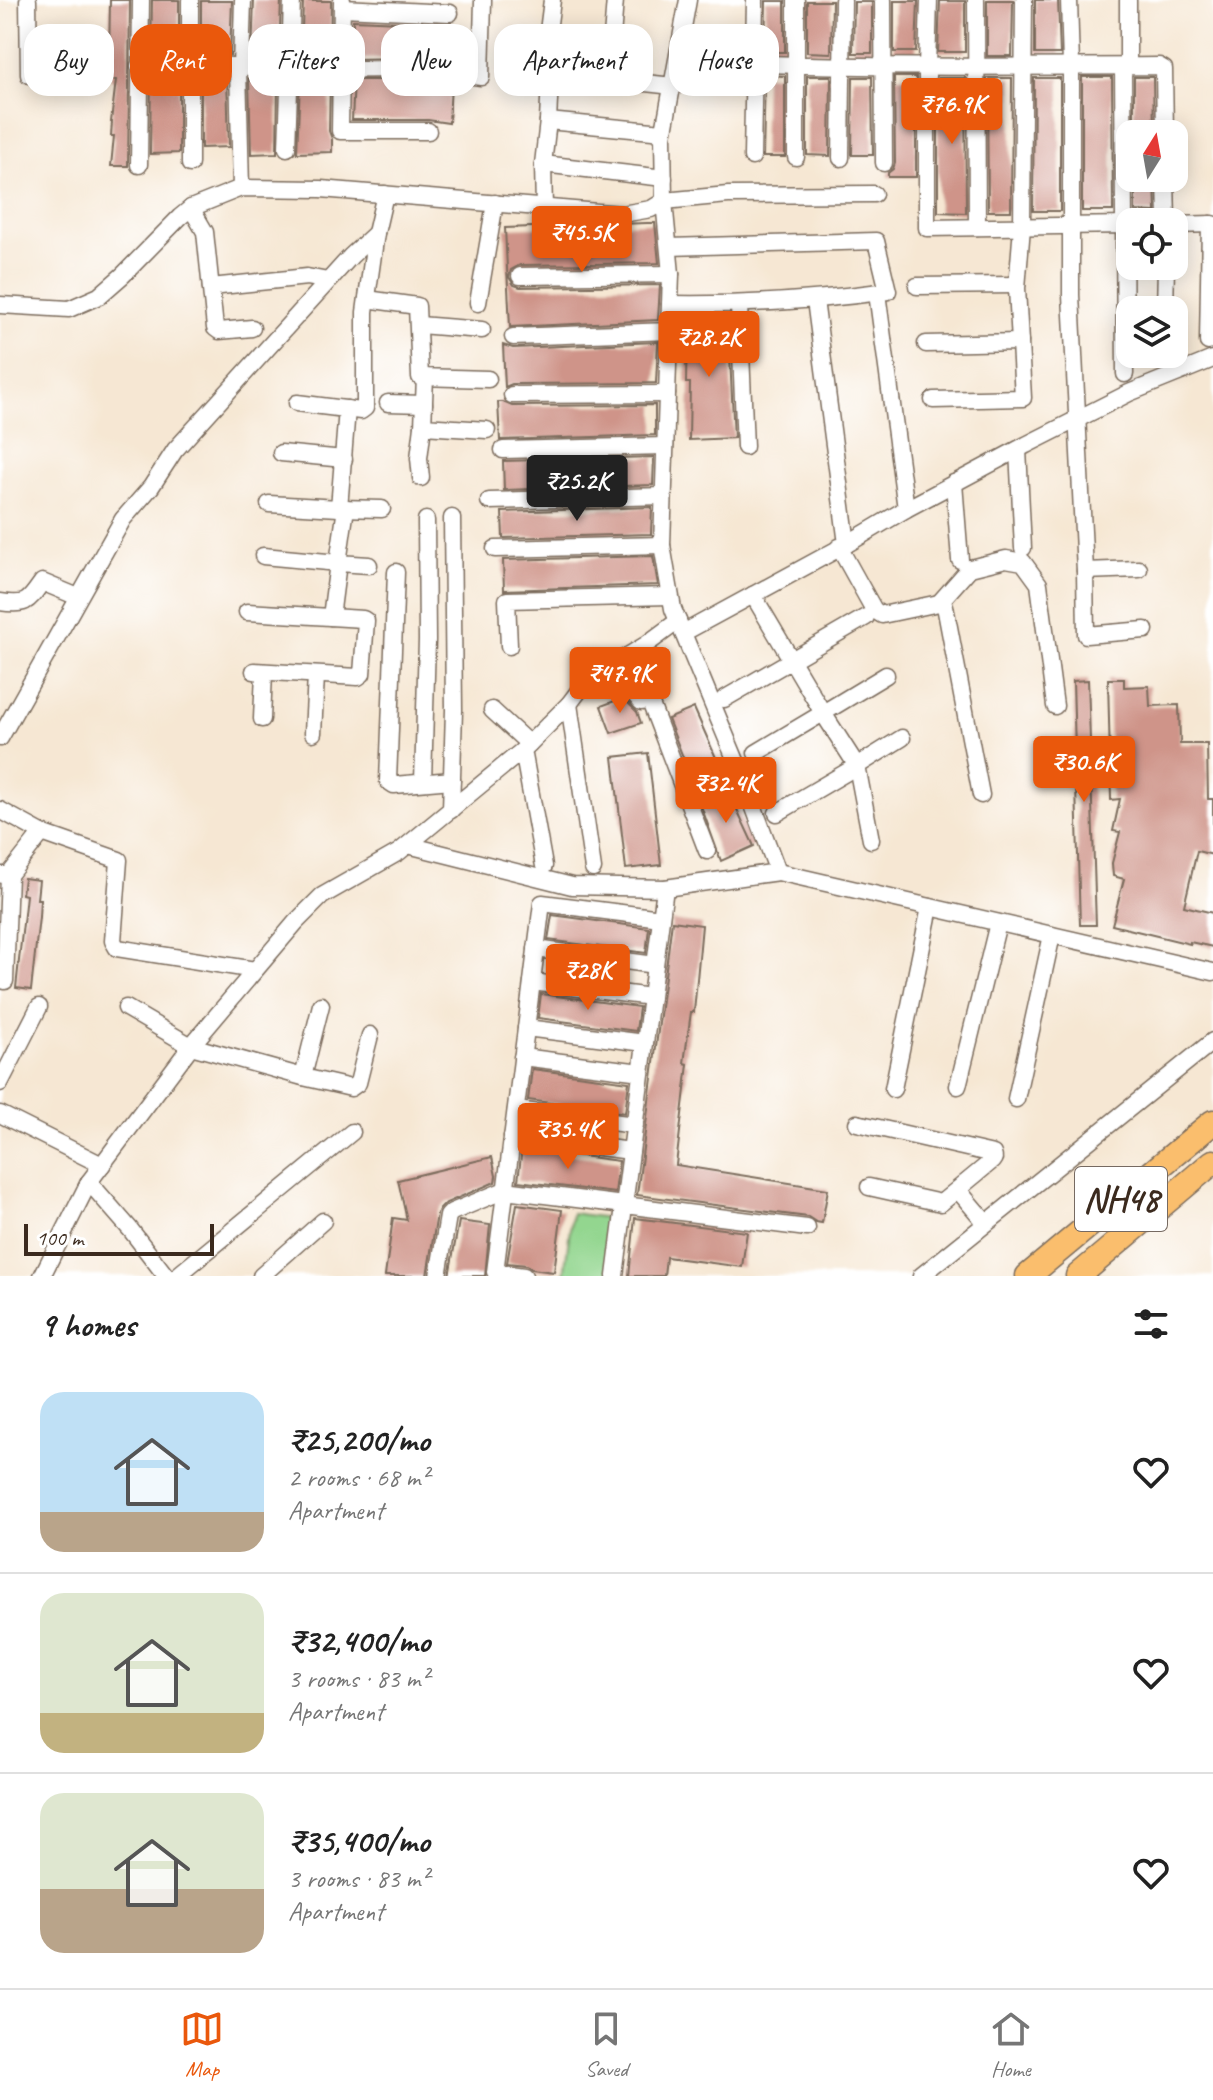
<!DOCTYPE html>
<html lang="en">
<head>
<meta charset="utf-8">
<style>
  body { margin:0; font-family:Caveat,sans-serif; background:#f2f2f2; color:#222; height:100vh; display:flex; flex-direction:column; font-size:30px; white-space:nowrap }
  * { box-sizing:border-box; margin:0 }
  p { font-size:26px; color:#767676 }
  .icon { flex:none; width:44px; height:44px; fill:none; stroke:currentColor; stroke-width:2; stroke-linecap:round; stroke-linejoin:round }
  .map { position:relative; height:1276px; overflow:hidden }
  .drawer { display:flex; flex-direction:column; background:#fff; flex:1 }
  .drawer>* { flex:none }
  .top-card { position:absolute; left:24px; top:24px; width:800px; height:72px; display:flex; gap:16px }
  .needle { width:52px; rotate:11deg }
  .tools { position:absolute; left:1116px; top:120px; display:grid; gap:16px }
  .tools a { display:grid; place-items:center; width:72px; height:72px; border-radius:16px; background:#fff; box-shadow:0 4px 20px #0003; font-size:40px }
  .scale { position:absolute; left:24px; bottom:20px; width:190px; box-sizing:border-box; padding-left:8px; border:4px solid #3b2a1e; border-top:0; font-size:22px; line-height:28px; white-space:nowrap; color:#3b2a1e; -webkit-text-stroke:6px #fff; paint-order:stroke }
  .price { position:absolute; translate:-50% -68px; padding:0 18px; border-radius:8px; background:#ea580c; color:#fff; font-size:26px; line-height:52px; filter:drop-shadow(0 2px 4px #0008) }
  .price::after { content:''; position:absolute; left:50%; top:48px; width:24px; height:18px; margin-left:-12px; background:inherit; clip-path:polygon(0 0,100% 0,50% 100%) }
  .price.current { background:#222; color:#fff }
  ul { padding:0; list-style:none }
  li { display:flex; align-items:center; gap:24px; height:200px; padding:0 40px }
  li+li { border-top:2px solid #e0e0e0 }
  li span { display:grid; place-items:center; flex:none; width:224px; height:160px; border-radius:24px; color:#555 }
  li>.icon { margin-inline-start:auto }
  span .icon { width:96px; height:96px; fill:#fffc; stroke-width:1 }
  li b { font-size:34px }
  h2 { display:flex; justify-content:space-between; align-items:center; height:96px; padding:0 40px; font-size:34px }
  .pill { padding:0 28px; border-radius:24px; background:#fff; box-shadow:0 4px 20px #0003; font-size:28px; line-height:72px }
  .pill.current { background:#ea580c; color:#fff }
  .tabs { display:flex; justify-content:space-around; align-items:center; height:112px; border-top:2px solid #e0e0e0; background:#fff; font-size:22px; color:#767676 }
  .tabs a { display:grid; justify-items:center; gap:4px }
  .tabs .current { color:#ea580c }
  .map>svg:first-child { display:block }
  .green { fill:#93d68f; stroke:#678056; stroke-width:2 }
  .building { fill:#cf9489 }
  .lines { fill:none; stroke-linecap:round; stroke-linejoin:round }
  .minor-casing { stroke:#7c6c5d; stroke-width:19 }
  .highway-casing { stroke:#7c6c5d; stroke-width:27 }
  .minor { stroke:#fff; stroke-width:16 }
  .highway { stroke:#fabe6d; stroke-width:24 }
  .labels { text-anchor:middle; dominant-baseline:central; stroke-width:8; stroke-linejoin:round; paint-order:stroke }
  .shield { fill:#fff; stroke:#766a62; stroke-width:2 }
  .shield-label { font-size:36px; font-weight:bold; fill:#3b2a1e }
</style>
</head>
<body>
<div class="map">
<svg width="1213" height="1276" viewBox="0 0 1213 1276">
  <rect width="100%" height="100%" fill="#fff"/>
  <filter id="ink" filterUnits="userSpaceOnUse"><feTurbulence type="fractalNoise" baseFrequency=".0125" numOctaves="2"/><feDisplacementMap in="SourceGraphic" scale="16" xChannelSelector="R" yChannelSelector="G"/><feConvolveMatrix kernelMatrix="1 2 1 2 8 2 1 2 1" color-interpolation-filters="sRGB"/></filter>
  <filter id="wash" filterUnits="userSpaceOnUse"><feTurbulence type="fractalNoise" baseFrequency=".006" numOctaves="4" result="noise"/><feDisplacementMap in="SourceGraphic" scale="32" xChannelSelector="R" yChannelSelector="G"/><feGaussianBlur stdDeviation="1.8" result="paint"/><feColorMatrix in="noise" values="0 0 0 0 0 0 0 0 0 0 0 0 0 0 0 0 0 1.4 0 .05"/><feComposite in="paint" operator="in"/></filter>
  <g filter="url(#wash)">
    <rect width="100%" height="100%" fill="#f6e7d3"/>
    <path class="green" d="M572,1213L616,1219L609,1276H564Z"/>
    <g id="blocks">
      <g class="building">
        <path d="M110,0H130L128,166H111L114,136H111L112,122H111L116,80H110L112,63H109Z"/>
        <path d="M152,0H179V54L151,55Z"/>
        <path d="M254,0H281L279,56H252Z"/>
        <path d="M987,0H1013L1012,56H987Z"/>
        <path d="M1035,0H1058L1060,54H1035Z"/>
        <path d="M201,1H232L230,55L201,53Z"/>
        <path d="M303,1H331L330,59H301Z"/>
        <path d="M766,1H785V52H765Z"/>
        <path d="M807,1H832L831,53L807,52Z"/>
        <path d="M894,1H918L916,52H894Z"/>
        <path d="M940,1H965V52H938Z"/>
        <path d="M854,2H872V53H853Z"/>
        <path d="M353,20L449,24L448,61L402,58L352,59Z"/>
        <path d="M201,75L227,77L229,147L201,148Z"/>
        <path d="M765,75L785,76V157H763Z"/>
        <path d="M807,76H831L830,156L807,155Z"/>
        <path d="M853,77H872L873,155H852Z"/>
        <path d="M894,77H916V177H888V173L893,169L895,163Z"/>
        <path d="M1082,77H1112L1113,211H1082Z"/>
        <path d="M1134,77H1153L1154,134H1134Z"/>
        <path d="M151,78L179,79V153L150,154Z"/>
        <path d="M249,78L278,80L277,153L251,154Z"/>
        <path d="M938,78H965L966,213L938,212Z"/>
        <path d="M987,78H1012L1011,211H988Z"/>
        <path d="M1034,78H1060V211H1033Z"/>
        <path d="M354,80H402L451,84L449,123L428,120H352Z"/>
        <path d="M300,81H330L329,131L332,139V152L297,153Z"/>
        <path d="M1135,178H1155L1156,212L1135,211Z"/>
        <path d="M647,223H655L659,263L520,265L511,270L509,277L514,285L520,287L660,285L658,320L510,327L505,228Z"/>
        <path d="M728,317L734,438L689,440L690,383H686L687,329H685V318Z"/>
        <path d="M658,342L656,383L512,384L505,387L503,345L513,348Z"/>
        <path d="M498,402H503L512,406L655,405V435L500,440Z"/>
        <path d="M654,457L653,485L504,490L503,461Z"/>
        <path d="M652,507L651,534L503,538L502,512Z"/>
        <path d="M653,556L658,585L504,590L503,560Z"/>
        <path d="M1108,679H1124V687L1149,686L1150,706L1179,705L1180,744H1207L1208,799H1213V855L1197,851L1184,906L1213,913V947L1190,942V944L1112,925L1124,879L1113,876L1112,863L1120,832L1113,831L1120,799L1111,800Z"/>
        <path d="M1088,680L1096,925H1080L1073,681Z"/>
        <path d="M623,698L637,712L641,723L611,733L601,706Z"/>
        <path d="M694,708L721,769L692,780L668,719Z"/>
        <path d="M648,753L661,865L626,869L613,757Z"/>
        <path d="M728,790L754,846L721,861L699,800Z"/>
        <path d="M24,878L39,880L37,899H40L39,917L31,990L16,988L24,914L26,895L22,894Z"/>
        <path d="M552,915L649,928L646,953L548,940Z"/>
        <path d="M672,921L702,925L694,1012H691L684,1063L688,1064L676,1165L828,1189L822,1223L816,1222L808,1217L637,1195Z"/>
        <path d="M541,994L639,1007L636,1031L538,1018Z"/>
        <path d="M532,1069L629,1082L625,1113L528,1100Z"/>
        <path d="M522,1148L619,1161L615,1193L518,1181Z"/>
        <path d="M492,1157L496,1176L495,1182L446,1203L440,1209L437,1214L427,1276H385L393,1218L407,1220L398,1180Z"/>
        <path d="M517,1204L562,1210L554,1272L532,1269L526,1265L507,1263Z"/>
        <path d="M635,1218L747,1232L742,1267L666,1257L664,1276H629Z"/>
        <path d="M459,1221L490,1225L485,1276H449Z"/>
      </g>
    </g>
  </g>
  <g filter="url(#ink)">
    <use href="#blocks" fill-opacity="0" stroke="#7c6c5d" stroke-width="2"/>
    <g class="lines">
      <defs>
        <g id="minor">
          <path d="M28,0L29,75"/>
          <path d="M190,0V164"/>
          <path d="M342,0L340,131H428"/>
          <path d="M688,0L663,136L664,201L671,274L662,545L673,609L741,773L778,872"/>
          <path d="M883,0L884,163"/>
          <path d="M929,0L927,67V228L1130,225"/>
          <path d="M976,0L977,227"/>
          <path d="M1069,0L1071,66V295L1085,571L1086,635L1145,630"/>
          <path d="M1128,0V66"/>
          <path d="M342,8L450,13"/>
          <path d="M547,39L552,0"/>
          <path d="M611,49L615,0"/>
          <path d="M678,61C838,68 999,67 1159,66L1164,69L1165,134"/>
          <path d="M139,66L195,64L305,70L402,69L447,72L481,77L483,0"/>
          <path d="M238,67L241,188"/>
          <path d="M241,67L243,0"/>
          <path d="M1123,67L1125,374"/>
          <path d="M548,121L543,164L664,178"/>
          <path d="M663,132L548,121L550,79L636,82L673,86"/>
          <path d="M287,148L292,0"/>
          <path d="M752,157L755,0"/>
          <path d="M796,157V0"/>
          <path d="M841,158L843,0"/>
          <path d="M543,164L544,209"/>
          <path d="M139,165L141,0"/>
          <path d="M1166,178L1167,222"/>
          <path d="M191,208L205,232L215,328L219,331L252,328"/>
          <path d="M1174,225L1213,224"/>
          <path d="M669,247L876,241L888,291C815,301 744,305 670,304"/>
          <path d="M520,276L671,274"/>
          <path d="M917,286L1017,285"/>
          <path d="M211,287L307,277L328,281"/>
          <path d="M877,293L906,509"/>
          <path d="M367,299L417,306L420,377L488,379"/>
          <path d="M815,300L847,544"/>
          <path d="M478,303L495,203"/>
          <path d="M0,305L69,309L99,296L123,275L180,217L191,208L241,188L321,189L622,214L651,209L664,201L728,195L874,194"/>
          <path d="M739,305L745,447"/>
          <path d="M1165,310L1166,266"/>
          <path d="M419,325L482,330"/>
          <path d="M513,337L669,331"/>
          <path d="M1208,342L1210,224"/>
          <path d="M926,344L1020,342"/>
          <path d="M425,377L423,426L487,430"/>
          <path d="M512,395L667,394"/>
          <path d="M933,400L1023,398L1017,288L1022,227L1024,0"/>
          <path d="M297,403L361,411L365,408V312L376,233L385,194"/>
          <path d="M388,403L424,404"/>
          <path d="M503,450L665,446"/>
          <path d="M1018,450L1023,548"/>
          <path d="M281,453L344,459"/>
          <path d="M421,478L419,458L423,426"/>
          <path d="M954,483L960,560"/>
          <path d="M489,501L663,496"/>
          <path d="M269,504L339,508L347,409"/>
          <path d="M339,508L382,509"/>
          <path d="M346,508L338,563L369,565"/>
          <path d="M839,547L874,610L882,615L939,603L945,606L981,795"/>
          <path d="M495,549L662,545"/>
          <path d="M263,556L338,563L331,617"/>
          <path d="M1085,571L1139,569"/>
          <path d="M396,572L388,781L394,785L452,780"/>
          <path d="M753,595L823,713L756,753"/>
          <path d="M0,602C27,606 28,602 42,582L78,597"/>
          <path d="M939,603L970,568L1006,559L1023,562L1039,584L1055,706"/>
          <path d="M247,612L363,619L366,621L362,674L358,677L254,671"/>
          <path d="M683,633L847,544L906,509L1026,445L1129,393L1213,359"/>
          <path d="M509,646L507,600L670,596"/>
          <path d="M611,666L641,702"/>
          <path d="M649,699L707,851"/>
          <path d="M724,699L866,617"/>
          <path d="M569,704L593,869"/>
          <path d="M492,710L529,744"/>
          <path d="M262,719L264,672"/>
          <path d="M313,733L316,676"/>
          <path d="M0,738L123,519L151,487L175,450L351,256L376,233"/>
          <path d="M523,750L544,866"/>
          <path d="M423,782L427,640L426,520"/>
          <path d="M685,794L741,773"/>
          <path d="M0,810L42,833L119,860L113,941L117,948L255,970"/>
          <path d="M451,810L454,710L452,518"/>
          <path d="M777,813L857,766L823,713L886,675"/>
          <path d="M871,840L857,766L902,738"/>
          <path d="M408,845L572,886L665,888L778,872L1213,972"/>
          <path d="M2,875H9L42,833"/>
          <path d="M536,949L655,965"/>
          <path d="M5,981L9,875"/>
          <path d="M532,982L651,997"/>
          <path d="M526,1028L645,1043"/>
          <path d="M370,1035L358,1083L351,1088L303,1077L191,1046L296,922L322,896L399,852L523,750L569,704L584,684L611,666L647,644L678,621"/>
          <path d="M522,1057L641,1072"/>
          <path d="M303,1077L321,1005"/>
          <path d="M0,1083L39,1007"/>
          <path d="M958,1086L998,923"/>
          <path d="M893,1089L930,907"/>
          <path d="M1016,1099L1052,935"/>
          <path d="M516,1110L635,1125"/>
          <path d="M0,1114L102,1165"/>
          <path d="M857,1123L993,1154L994,1158L992,1161L941,1203L869,1187"/>
          <path d="M512,1136L631,1151"/>
          <path d="M89,1182L130,1229L166,1276"/>
          <path d="M958,1190L986,1223"/>
          <path d="M42,1276L89,1182L191,1046L126,1008"/>
          <path d="M177,1276L352,1132"/>
          <path d="M261,1276L323,1221"/>
          <path d="M438,1276L448,1216L452,1212L505,1190L807,1228"/>
          <path d="M524,1276L495,1272L542,903L661,918"/>
          <path d="M615,1276L665,888"/>
          <path d="M921,1276L1213,1041"/>
        </g>
        <g id="highway">
          <path d="M1028,1276L1213,1122"/>
          <path d="M1078,1276L1213,1162"/>
        </g>
      </defs>
      <use href="#minor" class="minor-casing"/>
      <use href="#highway" class="highway-casing"/>
      <use href="#minor" class="minor"/>
      <use href="#highway" class="highway"/>
    </g>
  </g>
  <g class="labels">
    <rect class="shield" x="1075" y="1167" width="92" height="64" rx="6"/>
    <g class="shield-label">
      <text x="1121" y="1199">NH48</text>
    </g>
  </g>
</svg>
<div class="tools">
<a><svg class="needle" viewBox="-14 -14 28 28"><path d="M0-13l5 13h-10z" fill="#e53935"/><path d="M0 13l5-13h-10z" fill="#767676"/></svg></a>
<a><svg class="icon" aria-label="locate" viewBox="0 0 24 24"><circle cx="12" cy="12" r="6"/><path d="M12 2v4M12 18v4M2 12h4M18 12h4"/></svg></a>
<a><svg class="icon" aria-label="layers" viewBox="0 0 24 24"><path d="M12 4l9 5-9 5-9-5zM3 14l9 5 9-5"/></svg></a>
</div>
<div class="scale">100 m</div>
<b class="price" style="left:952px;top:146px">₹76.9K</b>
<b class="price" style="left:582px;top:274px">₹45.5K</b>
<b class="price" style="left:709px;top:379px">₹28.2K</b>
<b class="price current" style="left:577px;top:523px">₹25.2K</b>
<b class="price" style="left:620px;top:715px">₹47.9K</b>
<b class="price" style="left:1084px;top:804px">₹30.6K</b>
<b class="price" style="left:726px;top:825px">₹32.4K</b>
<b class="price" style="left:588px;top:1012px">₹28K</b>
<b class="price" style="left:568px;top:1171px">₹35.4K</b>
<div class="top-card">
<a class="pill">Buy</a>
<a class="pill current">Rent</a>
<a class="pill">Filters</a>
<a class="pill">New</a>
<a class="pill">Apartment</a>
<a class="pill">House</a>
</div>
</div>
<section class="drawer">
<h2>9 homes<svg class="icon" aria-label="filters" viewBox="0 0 24 24"><path d="M4 7h16M4 17h16"/><circle cx="9" cy="7" r="2"/><circle cx="15" cy="17" r="2"/></svg></h2>
<ul>
<li><span style="background:linear-gradient(#bfe0f5 75%,#b9a48a 0)"><svg class="icon" aria-label="home" viewBox="0 0 24 24"><path d="M3 11l9-7 9 7M6 9v11h12V9"/></svg></span><div><b>₹25,200/mo</b><p>2 rooms · 68 m²</p><p>Apartment</p></div><svg class="icon" aria-label="heart" viewBox="0 0 24 24"><path d="M12 20l-8-8c-3-5 5-10 8-4 3-6 11-1 8 4z"/></svg></li>
<li><span style="background:linear-gradient(#dfe7d0 75%,#c2b280 0)"><svg class="icon" aria-label="home" viewBox="0 0 24 24"><path d="M3 11l9-7 9 7M6 9v11h12V9"/></svg></span><div><b>₹32,400/mo</b><p>3 rooms · 83 m²</p><p>Apartment</p></div><svg class="icon" aria-label="heart" viewBox="0 0 24 24"><path d="M12 20l-8-8c-3-5 5-10 8-4 3-6 11-1 8 4z"/></svg></li>
<li><span style="background:linear-gradient(#dfe7d0 60%,#b9a48a 0)"><svg class="icon" aria-label="home" viewBox="0 0 24 24"><path d="M3 11l9-7 9 7M6 9v11h12V9"/></svg></span><div><b>₹35,400/mo</b><p>3 rooms · 83 m²</p><p>Apartment</p></div><svg class="icon" aria-label="heart" viewBox="0 0 24 24"><path d="M12 20l-8-8c-3-5 5-10 8-4 3-6 11-1 8 4z"/></svg></li>
</ul>
</section>
<nav class="tabs">
<a class="current"><svg class="icon" aria-label="map" viewBox="0 0 24 24"><path d="M3 6l6-2 6 2 6-2v14l-6 2-6-2-6 2zM9 4v14M15 6v14"/></svg>Map</a>
<a><svg class="icon" aria-label="saved" viewBox="0 0 24 24"><path d="M7 4h10v16l-5-4-5 4z"/></svg>Saved</a>
<a><svg class="icon" aria-label="home" viewBox="0 0 24 24"><path d="M3 11l9-7 9 7M6 9v11h12V9"/></svg>Home</a>
</nav>
</body>
</html>
